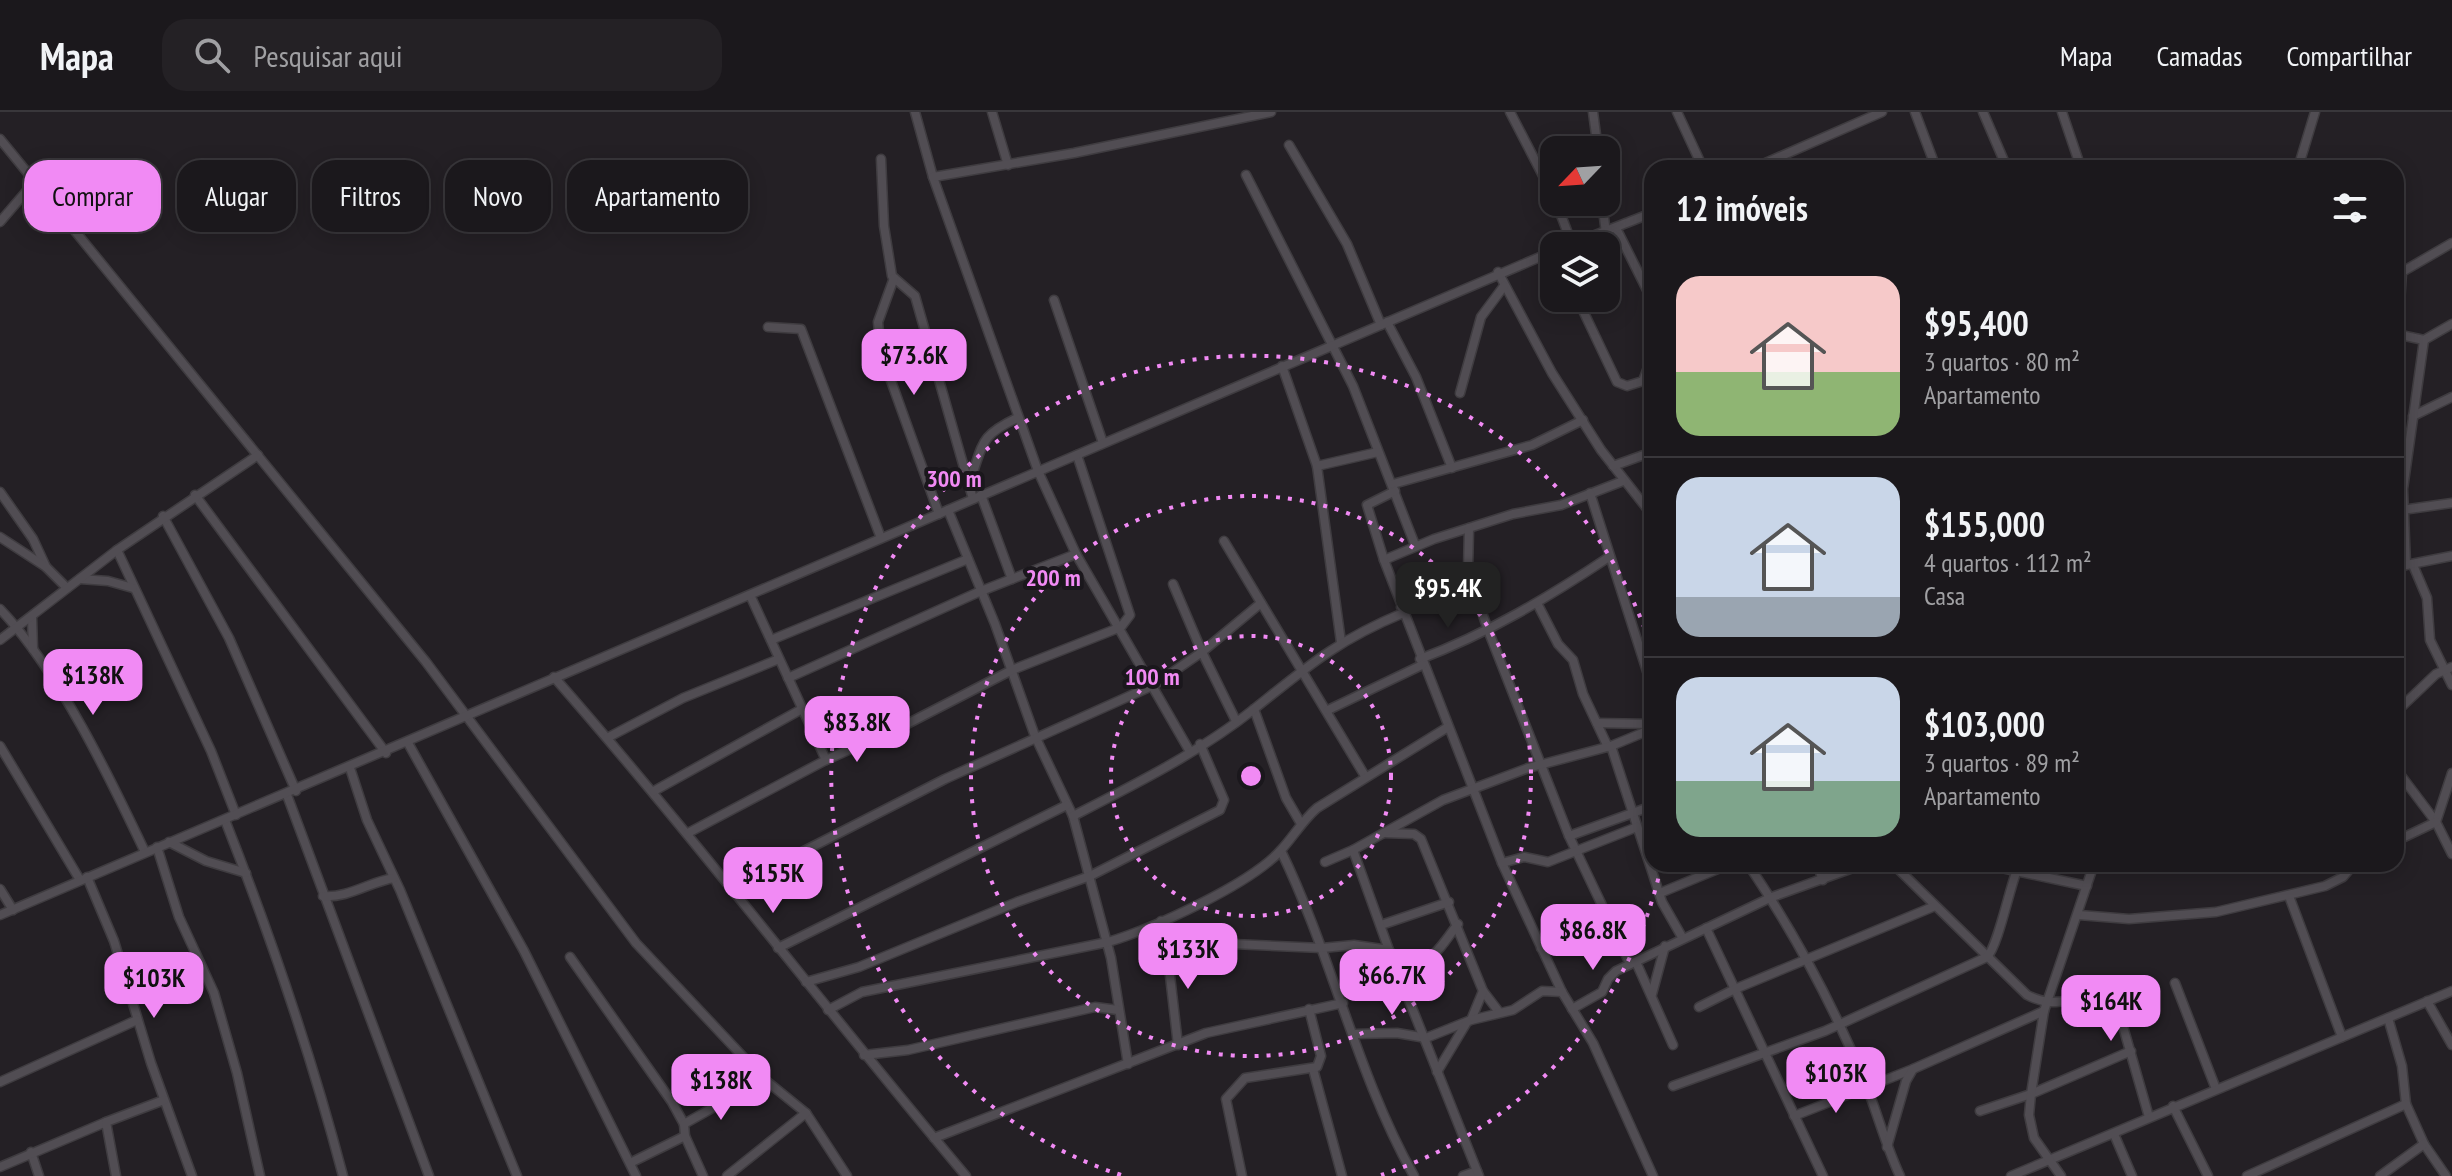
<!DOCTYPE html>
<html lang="pt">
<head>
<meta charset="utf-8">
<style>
  body { margin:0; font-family:"PT Sans Narrow",sans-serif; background:#242125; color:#f1f3f6; height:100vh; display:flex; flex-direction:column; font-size:30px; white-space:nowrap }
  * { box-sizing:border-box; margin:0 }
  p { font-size:26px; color:#a0a0a3 }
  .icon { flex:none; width:44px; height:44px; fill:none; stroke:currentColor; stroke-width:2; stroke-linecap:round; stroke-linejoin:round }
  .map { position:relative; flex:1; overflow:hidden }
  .details { position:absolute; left:1644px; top:48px; width:760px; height:712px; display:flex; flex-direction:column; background:#1b181c; border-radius:24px; box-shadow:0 4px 20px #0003,0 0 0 2px #39373b }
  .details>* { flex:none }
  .top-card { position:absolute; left:24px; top:48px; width:760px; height:72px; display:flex; gap:16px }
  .needle { width:52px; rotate:245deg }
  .tools { position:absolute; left:1540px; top:24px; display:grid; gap:16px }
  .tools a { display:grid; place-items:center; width:80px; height:80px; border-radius:16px; background:#1b181c; box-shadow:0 4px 20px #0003,0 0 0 2px #39373b; font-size:40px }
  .price { position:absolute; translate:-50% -68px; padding:0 18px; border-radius:16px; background:#f18af4; color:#111; font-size:26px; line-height:52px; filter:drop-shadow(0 2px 4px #0008) }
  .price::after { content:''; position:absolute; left:50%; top:48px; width:24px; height:18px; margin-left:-12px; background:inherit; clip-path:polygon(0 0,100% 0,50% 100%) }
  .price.selected { background:#222; color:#fff }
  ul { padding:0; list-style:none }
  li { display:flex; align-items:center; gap:24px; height:200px; padding:0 32px }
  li+li { border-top:2px solid #39373b }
  li span { display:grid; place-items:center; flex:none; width:224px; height:160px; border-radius:24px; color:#555 }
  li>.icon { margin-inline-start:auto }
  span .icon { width:96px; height:96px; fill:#fffc; stroke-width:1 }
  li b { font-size:34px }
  h2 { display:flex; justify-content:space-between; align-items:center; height:96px; padding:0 32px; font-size:34px }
  .chip { padding:0 28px; border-radius:24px; background:#1b181c; box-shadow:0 4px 20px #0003,0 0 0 2px #39373b; font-size:28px; line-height:72px }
  .chip.selected { background:#f18af4; color:#111 }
  header { display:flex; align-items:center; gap:48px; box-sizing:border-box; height:112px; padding:0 40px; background:#1b181c; border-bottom:2px solid #39373b }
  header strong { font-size:38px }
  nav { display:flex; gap:44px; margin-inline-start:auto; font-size:28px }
  .search { width:560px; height:72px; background:#242125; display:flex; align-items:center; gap:20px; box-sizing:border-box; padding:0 28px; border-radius:24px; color:#a0a0a3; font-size:30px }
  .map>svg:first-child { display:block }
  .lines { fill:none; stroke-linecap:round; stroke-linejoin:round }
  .minor-casing { stroke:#3f3c40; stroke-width:11 }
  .minor { stroke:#514d53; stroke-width:8 }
  .ring { fill:none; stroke:#f18af4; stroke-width:4; stroke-dasharray:4 8 }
  .centre { fill:#f18af4; stroke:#1a171c; stroke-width:4 }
  .ring-label { font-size:24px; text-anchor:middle; font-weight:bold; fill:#f18af4; stroke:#1a171c; stroke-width:8; stroke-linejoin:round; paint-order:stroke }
</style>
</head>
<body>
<header>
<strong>Mapa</strong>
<div class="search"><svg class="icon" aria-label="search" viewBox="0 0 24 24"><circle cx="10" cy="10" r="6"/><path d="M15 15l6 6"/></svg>Pesquisar aqui</div>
<nav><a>Mapa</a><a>Camadas</a><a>Compartilhar</a></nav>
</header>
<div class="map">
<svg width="2452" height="1064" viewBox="0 0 2452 1064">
  <rect width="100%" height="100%" fill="#242025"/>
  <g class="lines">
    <defs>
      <g id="minor">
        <path d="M915,0L933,65L1038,359L1076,442L1189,638"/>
        <path d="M992,0L1008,53"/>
        <path d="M1510,0L1554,85"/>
        <path d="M1593,0L1598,38"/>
        <path d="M1677,0L1703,56"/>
        <path d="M1915,0L1936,56"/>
        <path d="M1983,0L2007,56"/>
        <path d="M2062,0L2081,56"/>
        <path d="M0,27L426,550L636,831L764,967L806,1001L847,1064"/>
        <path d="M1289,33L1347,132L1381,213"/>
        <path d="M881,47L884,114L892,164L915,184L973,387"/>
        <path d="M1754,56L1882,0"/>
        <path d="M2298,56L2315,0"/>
        <path d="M1246,63L1353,274L1415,433"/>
        <path d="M933,65L1074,41L1271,0"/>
        <path d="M1556,90L1572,132"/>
        <path d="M1602,90L1606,121"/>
        <path d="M0,110L36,68"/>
        <path d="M1617,118L1652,188"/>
        <path d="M1567,134L1652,101"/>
        <path d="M1498,160L1552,261L1601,338L1652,403"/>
        <path d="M894,166L878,210L881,241L939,402"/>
        <path d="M1577,186L1617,270L1627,274L1643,269L1652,244"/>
        <path d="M1054,188L1103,331"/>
        <path d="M1387,210L1416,265L1452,356"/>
        <path d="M768,215L801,217L881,426"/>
        <path d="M2396,222L2424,228L2452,212"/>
        <path d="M2398,222L2402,160L2452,131"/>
        <path d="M1282,254L1317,354L1341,530"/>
        <path d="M1460,281L1481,205L1504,174"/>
        <path d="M2413,304L2452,285"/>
        <path d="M1317,354L1378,340"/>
        <path d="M1613,354L1652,340"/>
        <path d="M1623,369L1561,393L1513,402L1434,427L1384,448L1502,751L1562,880L1593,931L1653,1064"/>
        <path d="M969,371C984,333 977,325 1017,306"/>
        <path d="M1393,372L1532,333L1583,308"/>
        <path d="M0,380L33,427L46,455"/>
        <path d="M1590,381L1652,575"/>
        <path d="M195,383L386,641"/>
        <path d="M981,383L1012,467"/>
        <path d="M948,398L995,512L1035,624L1073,704L1111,846L1128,952"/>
        <path d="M2402,398L2452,391"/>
        <path d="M163,404L229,526L296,679"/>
        <path d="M1469,416L1468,459L1488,518L1569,724L1630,852"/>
        <path d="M0,425L46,455L67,476"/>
        <path d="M1224,429L1365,664"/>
        <path d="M117,438L211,639L236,703"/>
        <path d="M1384,448L1367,393L1395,379"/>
        <path d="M2406,453L2403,377L2424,228"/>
        <path d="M2413,453L2427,486L2430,528L2452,573"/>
        <path d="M2396,455L2452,444"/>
        <path d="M80,467L108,469L133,476"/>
        <path d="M1173,472L1202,540L1261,491"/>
        <path d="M750,483L826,648"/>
        <path d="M1537,491L1558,532L1573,548L1583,582L1608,635"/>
        <path d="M1401,495L1470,470"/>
        <path d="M0,497C58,558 109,664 145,740"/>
        <path d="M32,506L33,537"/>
        <path d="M0,528L117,438L258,343"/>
        <path d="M771,528L968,447"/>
        <path d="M1420,547C1487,522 1549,485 1609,445"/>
        <path d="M554,565C696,727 827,899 966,1064"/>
        <path d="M788,566L981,479L1076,442"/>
        <path d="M1254,597L1286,686L1300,710"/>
        <path d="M1328,598L1422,553"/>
        <path d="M2396,600L2436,562L2452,555"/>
        <path d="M1597,611L1652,612"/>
        <path d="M607,626L683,586L779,547"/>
        <path d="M408,631L524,839L636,1064"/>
        <path d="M0,634L80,768"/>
        <path d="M1611,634L1662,790L1682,825"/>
        <path d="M350,656L367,708L400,778L517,1064"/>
        <path d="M2396,657L2436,710L2452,742"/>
        <path d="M654,679L802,597"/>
        <path d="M287,683L429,1064"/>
        <path d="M1073,704C1134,673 1200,640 1254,597C1308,554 1336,529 1403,501"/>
        <path d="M225,708C271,825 311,942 343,1064"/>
        <path d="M2436,710L2452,661"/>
        <path d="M688,721L826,648L907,612L1012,558L1121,515L1130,503L1077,343"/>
        <path d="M1384,721L1414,722L1421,727L1483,879L1499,900"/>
        <path d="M1569,724L1652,694"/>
        <path d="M2396,729L2436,710"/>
        <path d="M169,730L206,749L246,761"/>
        <path d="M157,735L179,805L214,881L237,961L260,1064"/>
        <path d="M1281,739C1332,844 1357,963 1414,1064"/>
        <path d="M1325,750L1353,738"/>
        <path d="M1502,751L1524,745L1548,750L1637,715"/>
        <path d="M1748,752C1795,822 1834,894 1866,973C1878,1003 1886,1034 1900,1064"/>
        <path d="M1817,752L1823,768"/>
        <path d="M1893,752L2027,883C2061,901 2077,877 2112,890L2120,904L2149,1005"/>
        <path d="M1983,752L2087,774"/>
        <path d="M87,765L114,829L151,951L192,1064"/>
        <path d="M0,777L13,798"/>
        <path d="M1660,781L1730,752"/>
        <path d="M735,782L800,741L945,667L1154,573L1202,540L1236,609"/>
        <path d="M323,784C349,786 369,770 394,766"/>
        <path d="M2289,784L2342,925"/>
        <path d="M0,803L1554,139"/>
        <path d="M2079,803L2129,807L2216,800L2325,774L2343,765L2354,752"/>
        <path d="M1161,809L1166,829L1322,836L1354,833L1389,838"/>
        <path d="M1381,813L1449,790"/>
        <path d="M1706,816L1823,1064"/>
        <path d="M1166,829L1178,933"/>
        <path d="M778,836L1067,693"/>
        <path d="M1541,836L1612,815"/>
        <path d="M570,845L672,990L684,1012"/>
        <path d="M1636,850L1673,933"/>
        <path d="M1396,851C1432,857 1438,837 1458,812"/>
        <path d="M806,870L859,855L1017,790L1090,764L1220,698L1224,688L1200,632"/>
        <path d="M2175,871L2216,977"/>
        <path d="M1652,882L1665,834"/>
        <path d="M2427,889L2452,933"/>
        <path d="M1699,895L1735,877L1935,794"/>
        <path d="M1572,897L1602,880L1608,867L1616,859L1772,785L1864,752"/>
        <path d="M828,898L862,880L1108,830C1152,817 1251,772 1281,738C1294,724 1302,709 1317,696L1448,615"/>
        <path d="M2388,906L2402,954L2406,992"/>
        <path d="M1471,908L1483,879"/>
        <path d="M1355,922L1397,921L1426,926L1471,908L1513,898L1542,879L1562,880"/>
        <path d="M864,943L908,938L1095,895L1118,898"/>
        <path d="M1313,957L1342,1064"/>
        <path d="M1437,960L1467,910"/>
        <path d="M0,970L137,908"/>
        <path d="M1673,974L1825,919L1987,845C1998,834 2009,778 2017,758"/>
        <path d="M2173,994L2208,1064"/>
        <path d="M1980,999L2031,982L2131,939"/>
        <path d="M1794,1004L1913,957"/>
        <path d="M2114,1022L2132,1064"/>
        <path d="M934,1026L1206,921L1343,891"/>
        <path d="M1887,1035L1906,969L1913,957L2044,899"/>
        <path d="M31,1040L39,1064"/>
        <path d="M630,1051L685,1024"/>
        <path d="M0,1055L106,1010"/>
        <path d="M116,1064L106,1010L164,988"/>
        <path d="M703,1064L685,1024L684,1012L764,967"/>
        <path d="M727,1064L806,1001"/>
        <path d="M1242,1064L1226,987L1245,966L1317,955L1321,944L1309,897"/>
        <path d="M1463,1064L1477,1059"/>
        <path d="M1479,1064L1389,838L1353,738L1443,688L1528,656L1611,634L1652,617"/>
        <path d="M2011,1064L2452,879"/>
        <path d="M2061,1064L2034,1026L2029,1003L2031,982L2044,899L2094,752"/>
        <path d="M2247,1064L2406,992L2424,1032L2446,1064"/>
        <path d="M2380,1064L2424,1032"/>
      </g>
    </defs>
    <use href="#minor" class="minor-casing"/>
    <use href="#minor" class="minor"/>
  </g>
  <g class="ring">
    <circle cx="1251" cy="664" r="140"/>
    <circle cx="1251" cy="664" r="280"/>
    <path d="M1661 755A420 420 0 0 1 1381 1063M1121 1063A420 420 0 1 1 1652 538"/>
  </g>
  <circle cx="1251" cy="664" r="12" class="centre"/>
  <g class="ring-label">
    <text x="954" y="375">300 m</text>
    <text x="1053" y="474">200 m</text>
    <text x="1152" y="573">100 m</text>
  </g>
</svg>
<div class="tools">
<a><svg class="needle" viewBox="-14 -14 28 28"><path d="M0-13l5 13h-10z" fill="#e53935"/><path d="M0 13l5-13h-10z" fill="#a0a0a3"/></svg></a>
<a><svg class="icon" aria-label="layers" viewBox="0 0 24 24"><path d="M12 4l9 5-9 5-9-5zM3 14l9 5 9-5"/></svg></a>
</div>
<b class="price" style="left:914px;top:285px">$73.6K</b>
<b class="price selected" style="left:1448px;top:518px">$95.4K</b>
<b class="price" style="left:93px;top:605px">$138K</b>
<b class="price" style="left:857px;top:652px">$83.8K</b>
<b class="price" style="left:773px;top:803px">$155K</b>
<b class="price" style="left:1593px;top:860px">$86.8K</b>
<b class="price" style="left:1188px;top:879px">$133K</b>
<b class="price" style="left:1392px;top:905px">$66.7K</b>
<b class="price" style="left:154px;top:908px">$103K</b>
<b class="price" style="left:2111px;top:931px">$164K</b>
<b class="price" style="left:1836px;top:1003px">$103K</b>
<b class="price" style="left:721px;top:1010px">$138K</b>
<div class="top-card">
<a class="chip selected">Comprar</a>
<a class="chip">Alugar</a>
<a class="chip">Filtros</a>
<a class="chip">Novo</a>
<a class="chip">Apartamento</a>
</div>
<section class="details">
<h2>12 imóveis<svg class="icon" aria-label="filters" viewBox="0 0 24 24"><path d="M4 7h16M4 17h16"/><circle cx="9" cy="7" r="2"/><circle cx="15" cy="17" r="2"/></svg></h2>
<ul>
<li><span style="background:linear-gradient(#f6c9c9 60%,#8fb573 0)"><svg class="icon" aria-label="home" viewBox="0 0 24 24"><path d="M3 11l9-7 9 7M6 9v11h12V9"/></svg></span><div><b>$95,400</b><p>3 quartos · 80 m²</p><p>Apartamento</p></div></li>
<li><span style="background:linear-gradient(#c9d6e8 75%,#9aa5b1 0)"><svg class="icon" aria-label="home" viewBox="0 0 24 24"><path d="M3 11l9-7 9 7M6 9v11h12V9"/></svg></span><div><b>$155,000</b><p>4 quartos · 112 m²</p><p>Casa</p></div></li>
<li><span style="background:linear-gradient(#c9d6e8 65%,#7fa58c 0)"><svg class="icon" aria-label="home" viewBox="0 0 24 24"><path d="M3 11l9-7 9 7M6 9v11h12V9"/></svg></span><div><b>$103,000</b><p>3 quartos · 89 m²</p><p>Apartamento</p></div></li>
</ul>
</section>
</div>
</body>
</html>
